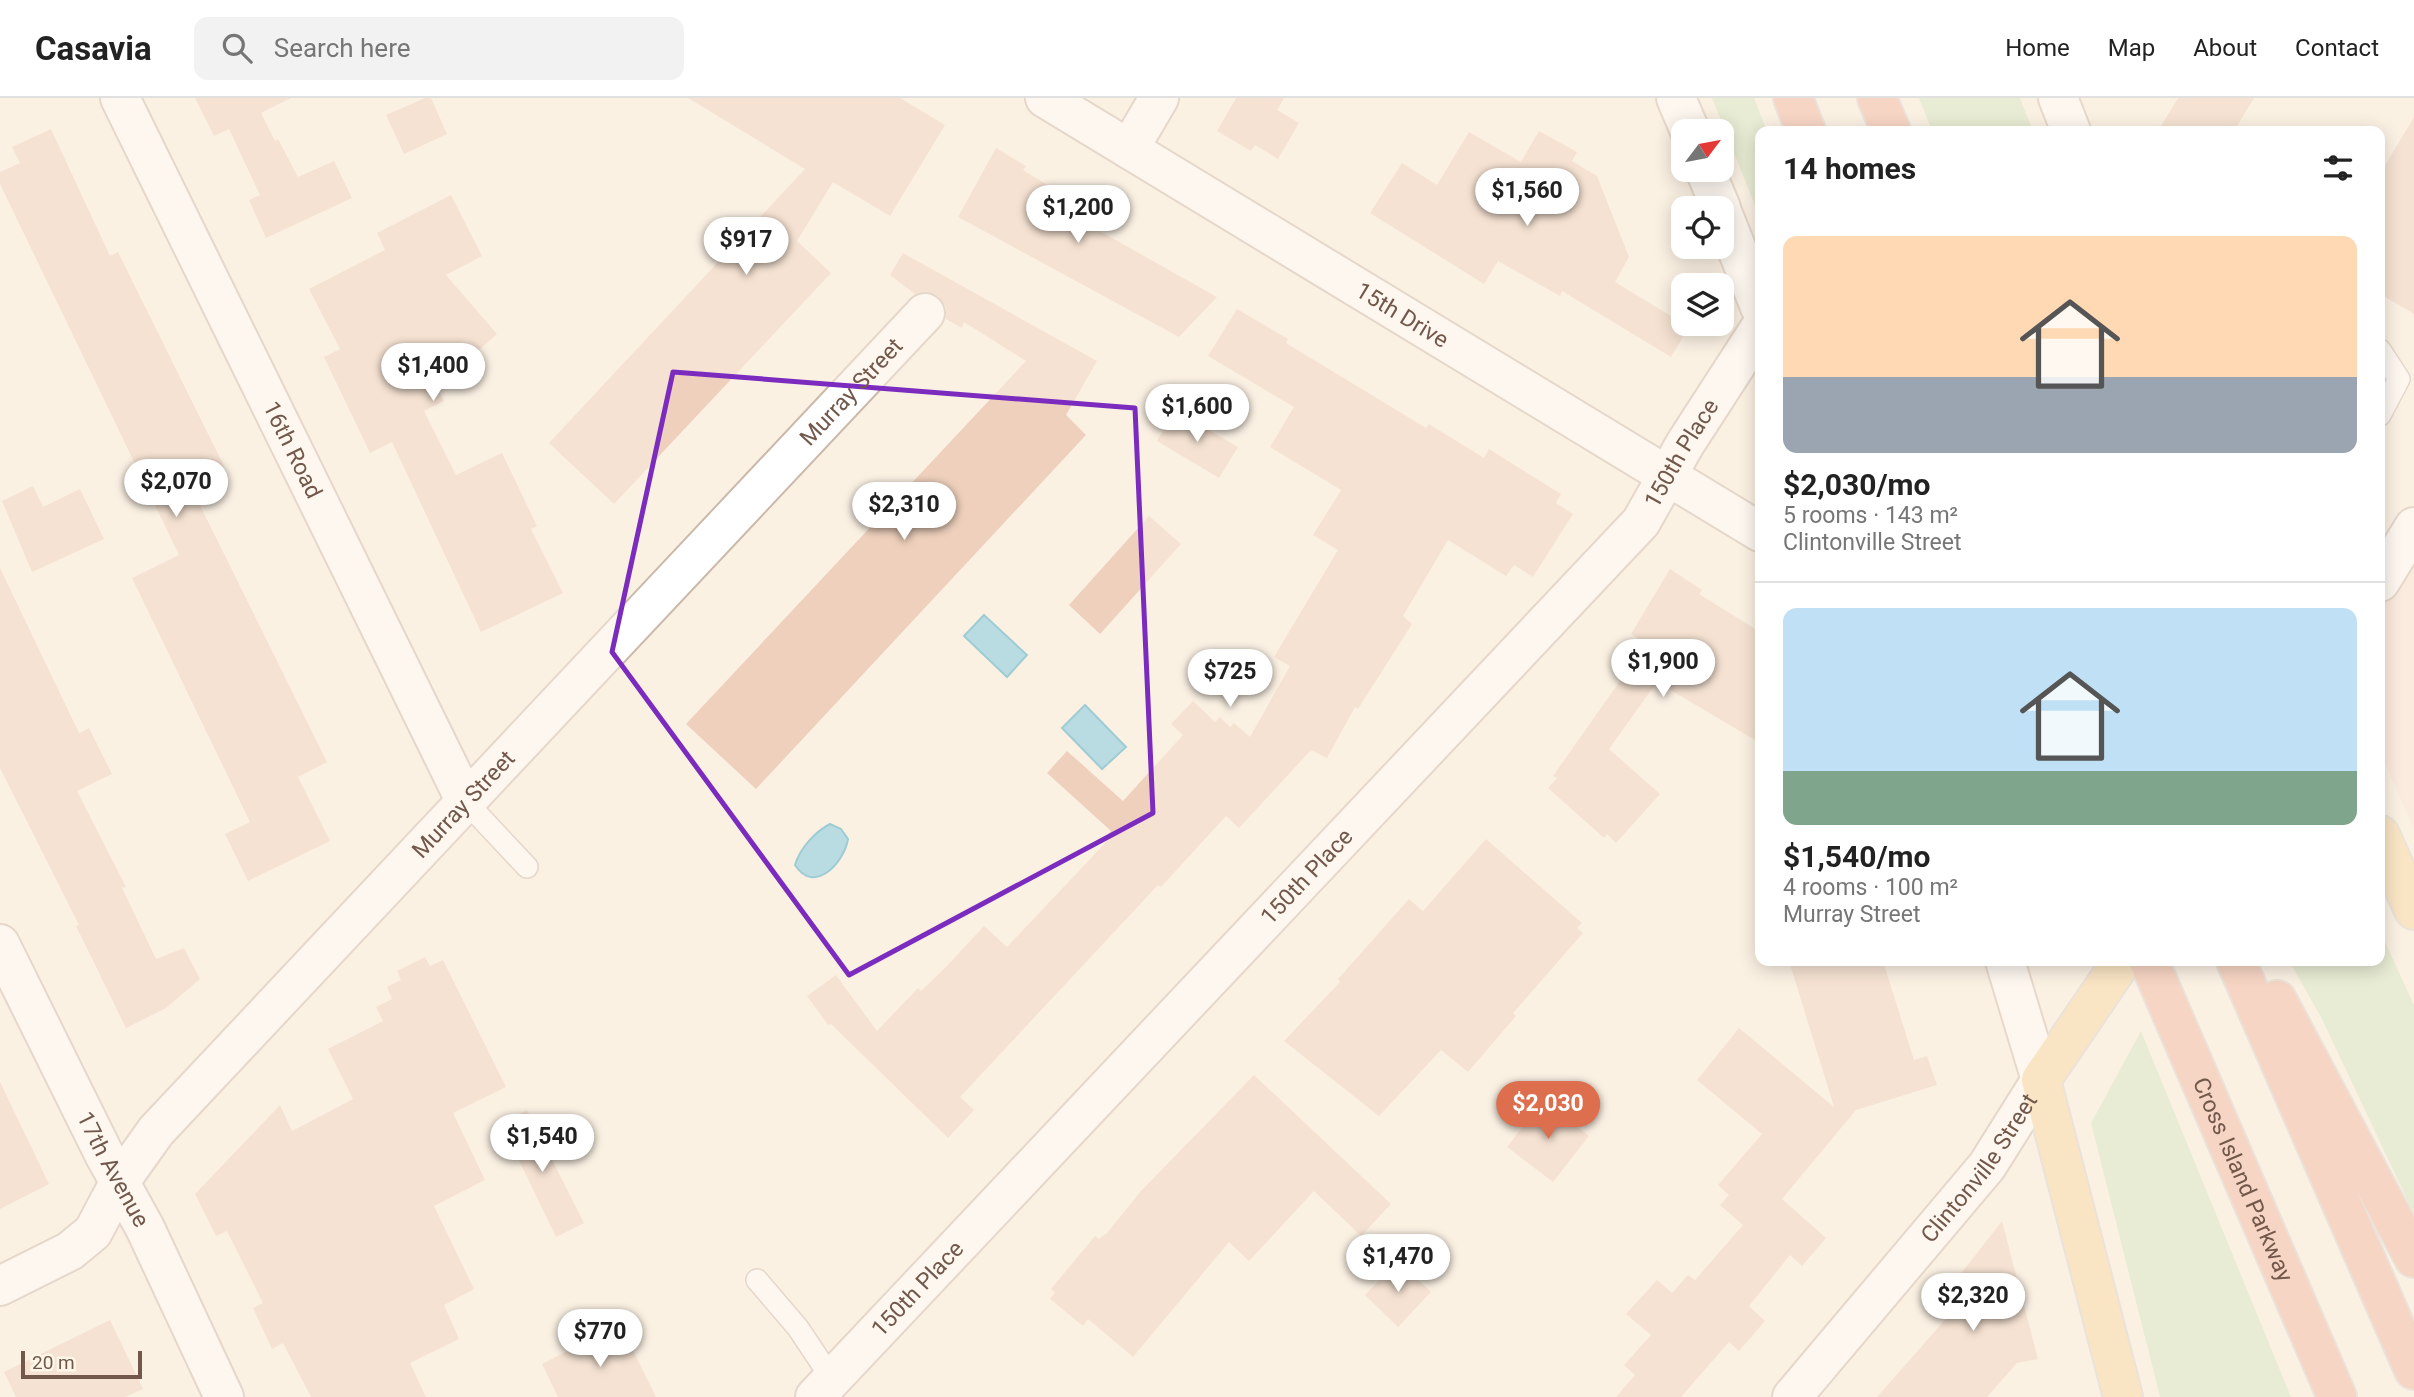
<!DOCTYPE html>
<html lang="en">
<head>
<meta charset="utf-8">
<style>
  body { margin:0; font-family:Roboto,sans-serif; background:#f2f2f2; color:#222; height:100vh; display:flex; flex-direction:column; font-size:26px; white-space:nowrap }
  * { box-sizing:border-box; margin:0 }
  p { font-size:23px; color:#767676 }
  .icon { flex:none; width:38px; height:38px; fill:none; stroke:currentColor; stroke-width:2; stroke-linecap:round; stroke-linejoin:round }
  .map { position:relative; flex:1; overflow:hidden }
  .sheet { position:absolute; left:1755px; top:28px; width:630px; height:840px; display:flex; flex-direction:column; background:#fff; border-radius:14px; box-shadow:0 4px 18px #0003 }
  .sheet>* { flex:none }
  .needle { width:46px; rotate:58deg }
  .fabs { position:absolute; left:1671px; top:21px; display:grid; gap:14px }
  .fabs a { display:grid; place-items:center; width:63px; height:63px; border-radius:14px; background:#fff; box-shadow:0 4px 18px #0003; font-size:35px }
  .scale { position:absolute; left:21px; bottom:18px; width:121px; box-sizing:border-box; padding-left:7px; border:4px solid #71584a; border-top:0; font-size:19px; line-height:24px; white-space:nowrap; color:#71584a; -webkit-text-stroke:5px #fef6e8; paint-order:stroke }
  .price { position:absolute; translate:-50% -60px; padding:0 16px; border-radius:24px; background:#fff; color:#222; font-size:23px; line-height:46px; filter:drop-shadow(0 2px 4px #0008) }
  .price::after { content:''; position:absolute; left:50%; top:42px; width:21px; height:16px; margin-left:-10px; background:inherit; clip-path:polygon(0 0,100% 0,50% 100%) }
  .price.current { background:#de6f4e; color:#fff }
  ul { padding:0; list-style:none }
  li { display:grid; align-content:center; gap:14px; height:371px; padding:0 28px }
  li+li { border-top:2px solid #e0e0e0 }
  li span { display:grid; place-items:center; height:217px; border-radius:14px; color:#555 }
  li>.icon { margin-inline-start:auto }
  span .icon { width:126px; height:126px; fill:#fffc; stroke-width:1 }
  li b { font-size:30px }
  h2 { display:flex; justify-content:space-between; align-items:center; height:84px; padding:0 28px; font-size:30px }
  header { display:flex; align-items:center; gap:42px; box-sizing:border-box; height:98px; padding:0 35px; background:#fff; border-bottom:2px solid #e0e0e0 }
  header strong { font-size:33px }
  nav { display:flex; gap:38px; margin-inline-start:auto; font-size:24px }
  .search { width:490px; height:63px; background:#f2f2f2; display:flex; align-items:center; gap:18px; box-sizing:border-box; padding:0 24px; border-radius:14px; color:#767676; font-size:26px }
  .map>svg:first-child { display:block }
  .commercial { fill:#fae2d7 }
  .green { fill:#d1e7c2 }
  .water { fill:#b9dce3; stroke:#9fccd4; stroke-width:2 }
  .building { fill:#eed0bc }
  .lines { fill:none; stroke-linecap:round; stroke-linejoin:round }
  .service-casing { stroke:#cbb9aa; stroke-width:24 }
  .minor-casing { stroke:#cbb9aa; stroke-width:42 }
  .tertiary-casing { stroke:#cbb9aa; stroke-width:42 }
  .secondary-casing { stroke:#d0bbaa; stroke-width:42 }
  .primary-casing { stroke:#d7d0cc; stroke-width:42 }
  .motorway-casing { stroke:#d7d0cc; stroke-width:42 }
  .service { stroke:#fff; stroke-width:21 }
  .minor { stroke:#fff; stroke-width:38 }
  .tertiary { stroke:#fff; stroke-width:38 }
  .secondary { stroke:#fff; stroke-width:38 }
  .primary { stroke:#f6d69e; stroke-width:38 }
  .motorway { stroke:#f2b39d; stroke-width:38 }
  .marked { fill:none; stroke:#7b2cbf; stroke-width:5; stroke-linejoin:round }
  .labels { text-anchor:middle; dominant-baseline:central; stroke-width:5; stroke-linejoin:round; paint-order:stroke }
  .street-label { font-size:23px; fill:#71584a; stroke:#fef6e8 }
</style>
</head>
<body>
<header>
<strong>Casavia</strong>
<div class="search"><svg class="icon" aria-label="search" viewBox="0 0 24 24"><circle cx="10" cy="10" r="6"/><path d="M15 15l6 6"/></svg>Search here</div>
<nav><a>Home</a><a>Map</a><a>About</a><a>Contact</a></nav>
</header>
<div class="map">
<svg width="2414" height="1299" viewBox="0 0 2414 1299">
  <rect width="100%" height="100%" fill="#fbf1e3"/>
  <path class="commercial" d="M2414,457V731L2380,654V509Z"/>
  <g class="green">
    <path d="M1712,0H1754L1767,33H1760V120Z"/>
    <path d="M1919,0H2020L2033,33H1932Z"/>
    <path d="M2380,833L2414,907V1116L2321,919L2289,863H2380Z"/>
    <path d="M2141,933L2291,1299H2160L2091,1025Z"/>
  </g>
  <g class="water">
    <path d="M984,517L1027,557L1007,579L964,538Z"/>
    <path d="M1085,607L1126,649L1102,671L1062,630Z"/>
    <path d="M830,726L841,731L848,741C844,765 814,797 795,767C800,750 815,734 830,726Z"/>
  </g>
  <g class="building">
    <path d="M195,0H291L261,15L275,43L278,41L298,79L334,63L352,100L266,140L249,102L260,97L229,31L214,38Z"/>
    <path d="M425,0H431L447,36L404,56L386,17Z"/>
    <path d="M688,0H900L945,27L890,118L833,84L797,143L831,175L614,406L549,345L805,71Z"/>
    <path d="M1236,0H1284L1277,12L1299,25L1278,61L1255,47L1251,53L1217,33Z"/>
    <path d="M2178,0H2254L2234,33H2158Z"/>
    <path d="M2414,19V216L2380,196V76Z"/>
    <path d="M51,31L110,158L118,154L224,368L189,385L327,664L298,679L330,743L248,783L225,736L250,724L132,480L179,457L0,86V74L20,65L12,49Z"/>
    <path d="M1539,33L1577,54L1572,63L1597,78L1629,159L1615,184L1689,229L1671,259L1562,193L1560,198L1498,163L1484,186L1370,115L1402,65L1437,87L1469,34L1521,64Z"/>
    <path d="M996,50L1026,68L1023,72L1102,121L1096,131L1217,199L1179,239L958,119Z"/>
    <path d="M451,97L482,158L446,177L497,236L463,266L453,257L459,269L437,289L444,303L424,313L456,377L502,355L537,428L531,431L563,495L481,534L392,344L370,355L324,259L340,251L309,191L385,152L377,135Z"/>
    <path d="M903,155L1097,263L1066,317L1086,337L756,691L686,626L1026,263L964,224L962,230L946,221V209L939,199L929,194L915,196L890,177Z"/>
    <path d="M1237,211L1288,241L1286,245L1426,330L1429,326L1484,360L1489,351L1561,396L1556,405L1573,416L1533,479L1514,467L1506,478L1448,442L1403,518L1412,526L1358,611L1355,609L1327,660L1311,652L1239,730L1226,718L1161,789L1158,787L960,999L974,1012L948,1040L831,926L828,927L807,898L836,877L877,933L918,890L921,893L945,870L984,828L1007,849L1109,741L1106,739L1111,733L1047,675L1067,653L1123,703L1183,637L1171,626L1193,603L1215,624L1220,619L1230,629L1234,625L1250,639L1290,568L1274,559L1338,452L1313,437L1341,392L1270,349L1294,309L1208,258Z"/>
    <path d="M1175,312L1238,349L1219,380L1157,343Z"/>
    <path d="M33,388L43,409L80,391L104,441L32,474L2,403Z"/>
    <path d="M1149,418L1181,446L1100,536L1069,507Z"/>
    <path d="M0,470L79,635L89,630L112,676L77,693L126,789L122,790L156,861L184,850L200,881L166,910L126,930L76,828L79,827L0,670Z"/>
    <path d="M1670,471L1702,492L1699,496L1760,534V645L1657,584L1609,651L1660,696L1616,745L1607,736L1604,740L1548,690L1557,680L1553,678L1646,546L1631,536Z"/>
    <path d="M1486,741L1582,825L1577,830L1583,835L1513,915L1516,918L1468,974L1441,952L1379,1018L1284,943L1340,884L1338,881L1409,801L1423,813Z"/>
    <path d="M425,859L430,868L443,862L506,989L453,1015L485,1082L434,1108L474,1191L444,1207L459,1241L410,1265L426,1299H311L283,1245L272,1251L253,1210L263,1205L227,1133L216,1138L195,1096L280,1007L292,1033L353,1001L328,951L383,923L376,909L392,901L387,889L401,882L397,873Z"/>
    <path d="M1789,863H1883L1914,962L1927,958L1937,987L1856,1012L1782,1101L1826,1140L1802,1168L1790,1157L1749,1208L1765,1223L1739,1253L1729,1244L1681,1299H1616L1635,1277L1624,1267L1651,1237L1626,1216L1657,1182L1672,1195L1688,1177L1695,1182L1743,1127L1720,1107L1729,1097L1718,1087L1762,1036L1697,982L1739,930L1834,1009Z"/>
    <path d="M1254,977L1391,1106L1361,1138L1314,1093L1249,1163L1229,1144L1133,1259L1088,1221L1083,1228L1050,1201L1055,1194L1051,1191L1095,1138L1099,1141L1107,1135L1141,1093Z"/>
    <path d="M0,984L49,1086L0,1111Z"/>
    <path d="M1543,1002L1589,1038L1553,1084L1507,1049Z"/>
    <path d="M527,1012L584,1125L556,1139L501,1025Z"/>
    <path d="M2002,1123L2038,1261L2017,1265L1987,1299H1877L1965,1199L1952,1187Z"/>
    <path d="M1398,1163L1431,1194L1398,1229L1365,1197Z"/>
    <path d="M110,1222L143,1291L125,1299H16L4,1274Z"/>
    <path d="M620,1226L656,1299H558L542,1266Z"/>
  </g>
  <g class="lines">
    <defs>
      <g id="service">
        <path d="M2380,252L2399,281L2380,317"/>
        <path d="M466,704L527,769"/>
        <path d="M757,1182L798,1230L832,1281"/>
      </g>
      <g id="minor">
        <path id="s1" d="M120,0L466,704"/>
        <path id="s2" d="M1045,0L1760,434"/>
        <path d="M1129,51L1159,0"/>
        <path id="s3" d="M0,1188L70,1153L93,1134L119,1085L156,1033L925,215"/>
        <path id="s4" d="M815,1299L1641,424L1685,346L1760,230"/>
      </g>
      <g id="tertiary">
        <path d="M2380,484L2414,429"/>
        <path id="s5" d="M0,846L104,1056L145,1130L224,1299"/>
        <path id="s6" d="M1792,1299L1987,1068L2041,982"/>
      </g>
      <g id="secondary">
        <path d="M1676,0L1690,33"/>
        <path d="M2058,0L2071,33"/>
        <path d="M1705,72L1721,110"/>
        <path d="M1722,114L1760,209"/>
        <path d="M2005,863L2041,982"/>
      </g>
      <g id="primary">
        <path d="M2380,737L2414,812"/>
        <path d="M2122,863L2041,982L2123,1299"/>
      </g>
      <g id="motorway">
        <path d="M1793,0L1806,33"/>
        <path d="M1877,0L1891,33"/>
        <path id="s7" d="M2149,863L2337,1299"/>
        <path d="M2236,863L2414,1272"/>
        <path d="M2277,902L2414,1160"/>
      </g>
    </defs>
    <use href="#service" class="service-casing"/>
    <use href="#minor" class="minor-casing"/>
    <use href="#tertiary" class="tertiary-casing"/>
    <use href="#secondary" class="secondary-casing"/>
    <use href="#primary" class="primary-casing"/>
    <use href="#motorway" class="motorway-casing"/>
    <use href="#service" class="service"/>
    <use href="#minor" class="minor"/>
    <use href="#tertiary" class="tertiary"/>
    <use href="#secondary" class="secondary"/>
    <use href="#primary" class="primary"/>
    <use href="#motorway" class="motorway"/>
  </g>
  <path d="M0 0H2414V1299H0ZM673,274L1135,310L1153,715L849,877L612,554Z" fill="#fbf1e3" fill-opacity=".55" fill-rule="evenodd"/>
  <path class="marked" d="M673,274L1135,310L1153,715L849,877L612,554Z"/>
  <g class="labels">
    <g class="street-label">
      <text stroke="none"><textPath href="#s2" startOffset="418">15th Drive</textPath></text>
      <text stroke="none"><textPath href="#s3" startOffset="1242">Murray Street</textPath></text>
      <text stroke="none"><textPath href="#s1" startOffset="392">16th Road</textPath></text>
      <text stroke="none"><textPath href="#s4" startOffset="1283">150th Place</textPath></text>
      <text stroke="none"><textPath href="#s3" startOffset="676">Murray Street</textPath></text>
      <text stroke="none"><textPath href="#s4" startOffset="716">150th Place</textPath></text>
      <text stroke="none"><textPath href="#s6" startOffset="296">Clintonville Street</textPath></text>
      <text stroke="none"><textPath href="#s5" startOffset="252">17th Avenue</textPath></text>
      <text stroke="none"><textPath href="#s7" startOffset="238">Cross Island Parkway</textPath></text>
      <text stroke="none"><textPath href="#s4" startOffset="149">150th Place</textPath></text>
    </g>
  </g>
</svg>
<div class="fabs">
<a><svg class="needle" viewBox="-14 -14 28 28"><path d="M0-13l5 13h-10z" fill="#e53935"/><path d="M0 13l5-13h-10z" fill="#767676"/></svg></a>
<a><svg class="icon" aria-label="locate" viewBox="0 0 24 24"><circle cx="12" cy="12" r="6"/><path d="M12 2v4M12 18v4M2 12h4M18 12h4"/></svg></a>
<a><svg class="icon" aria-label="layers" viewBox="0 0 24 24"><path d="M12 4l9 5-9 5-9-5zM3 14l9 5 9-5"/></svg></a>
</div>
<div class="scale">20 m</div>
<b class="price" style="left:1527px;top:130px">$1,560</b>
<b class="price" style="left:1078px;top:147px">$1,200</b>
<b class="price" style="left:746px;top:179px">$917</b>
<b class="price" style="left:433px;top:305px">$1,400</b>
<b class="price" style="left:1197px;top:346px">$1,600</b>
<b class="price" style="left:176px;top:421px">$2,070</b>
<b class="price" style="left:904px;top:444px">$2,310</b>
<b class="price" style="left:1663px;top:601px">$1,900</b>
<b class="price" style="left:1230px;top:611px">$725</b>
<b class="price current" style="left:1548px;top:1043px">$2,030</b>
<b class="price" style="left:542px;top:1076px">$1,540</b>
<b class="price" style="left:1398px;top:1196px">$1,470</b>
<b class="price" style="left:1973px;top:1235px">$2,320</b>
<b class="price" style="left:600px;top:1271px">$770</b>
<section class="sheet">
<h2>14 homes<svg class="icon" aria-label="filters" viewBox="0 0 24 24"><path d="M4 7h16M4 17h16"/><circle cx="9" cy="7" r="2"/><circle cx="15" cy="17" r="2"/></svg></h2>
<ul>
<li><span style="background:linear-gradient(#ffd9b3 65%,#9aa5b1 0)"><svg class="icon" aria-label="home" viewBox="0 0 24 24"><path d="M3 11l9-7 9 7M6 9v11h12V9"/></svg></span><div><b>$2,030/mo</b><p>5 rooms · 143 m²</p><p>Clintonville Street</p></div></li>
<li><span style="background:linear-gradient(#bfe0f5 75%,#7fa58c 0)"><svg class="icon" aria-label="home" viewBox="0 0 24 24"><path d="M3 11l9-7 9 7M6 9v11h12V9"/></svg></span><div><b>$1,540/mo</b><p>4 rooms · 100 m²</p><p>Murray Street</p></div></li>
</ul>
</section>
</div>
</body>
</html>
